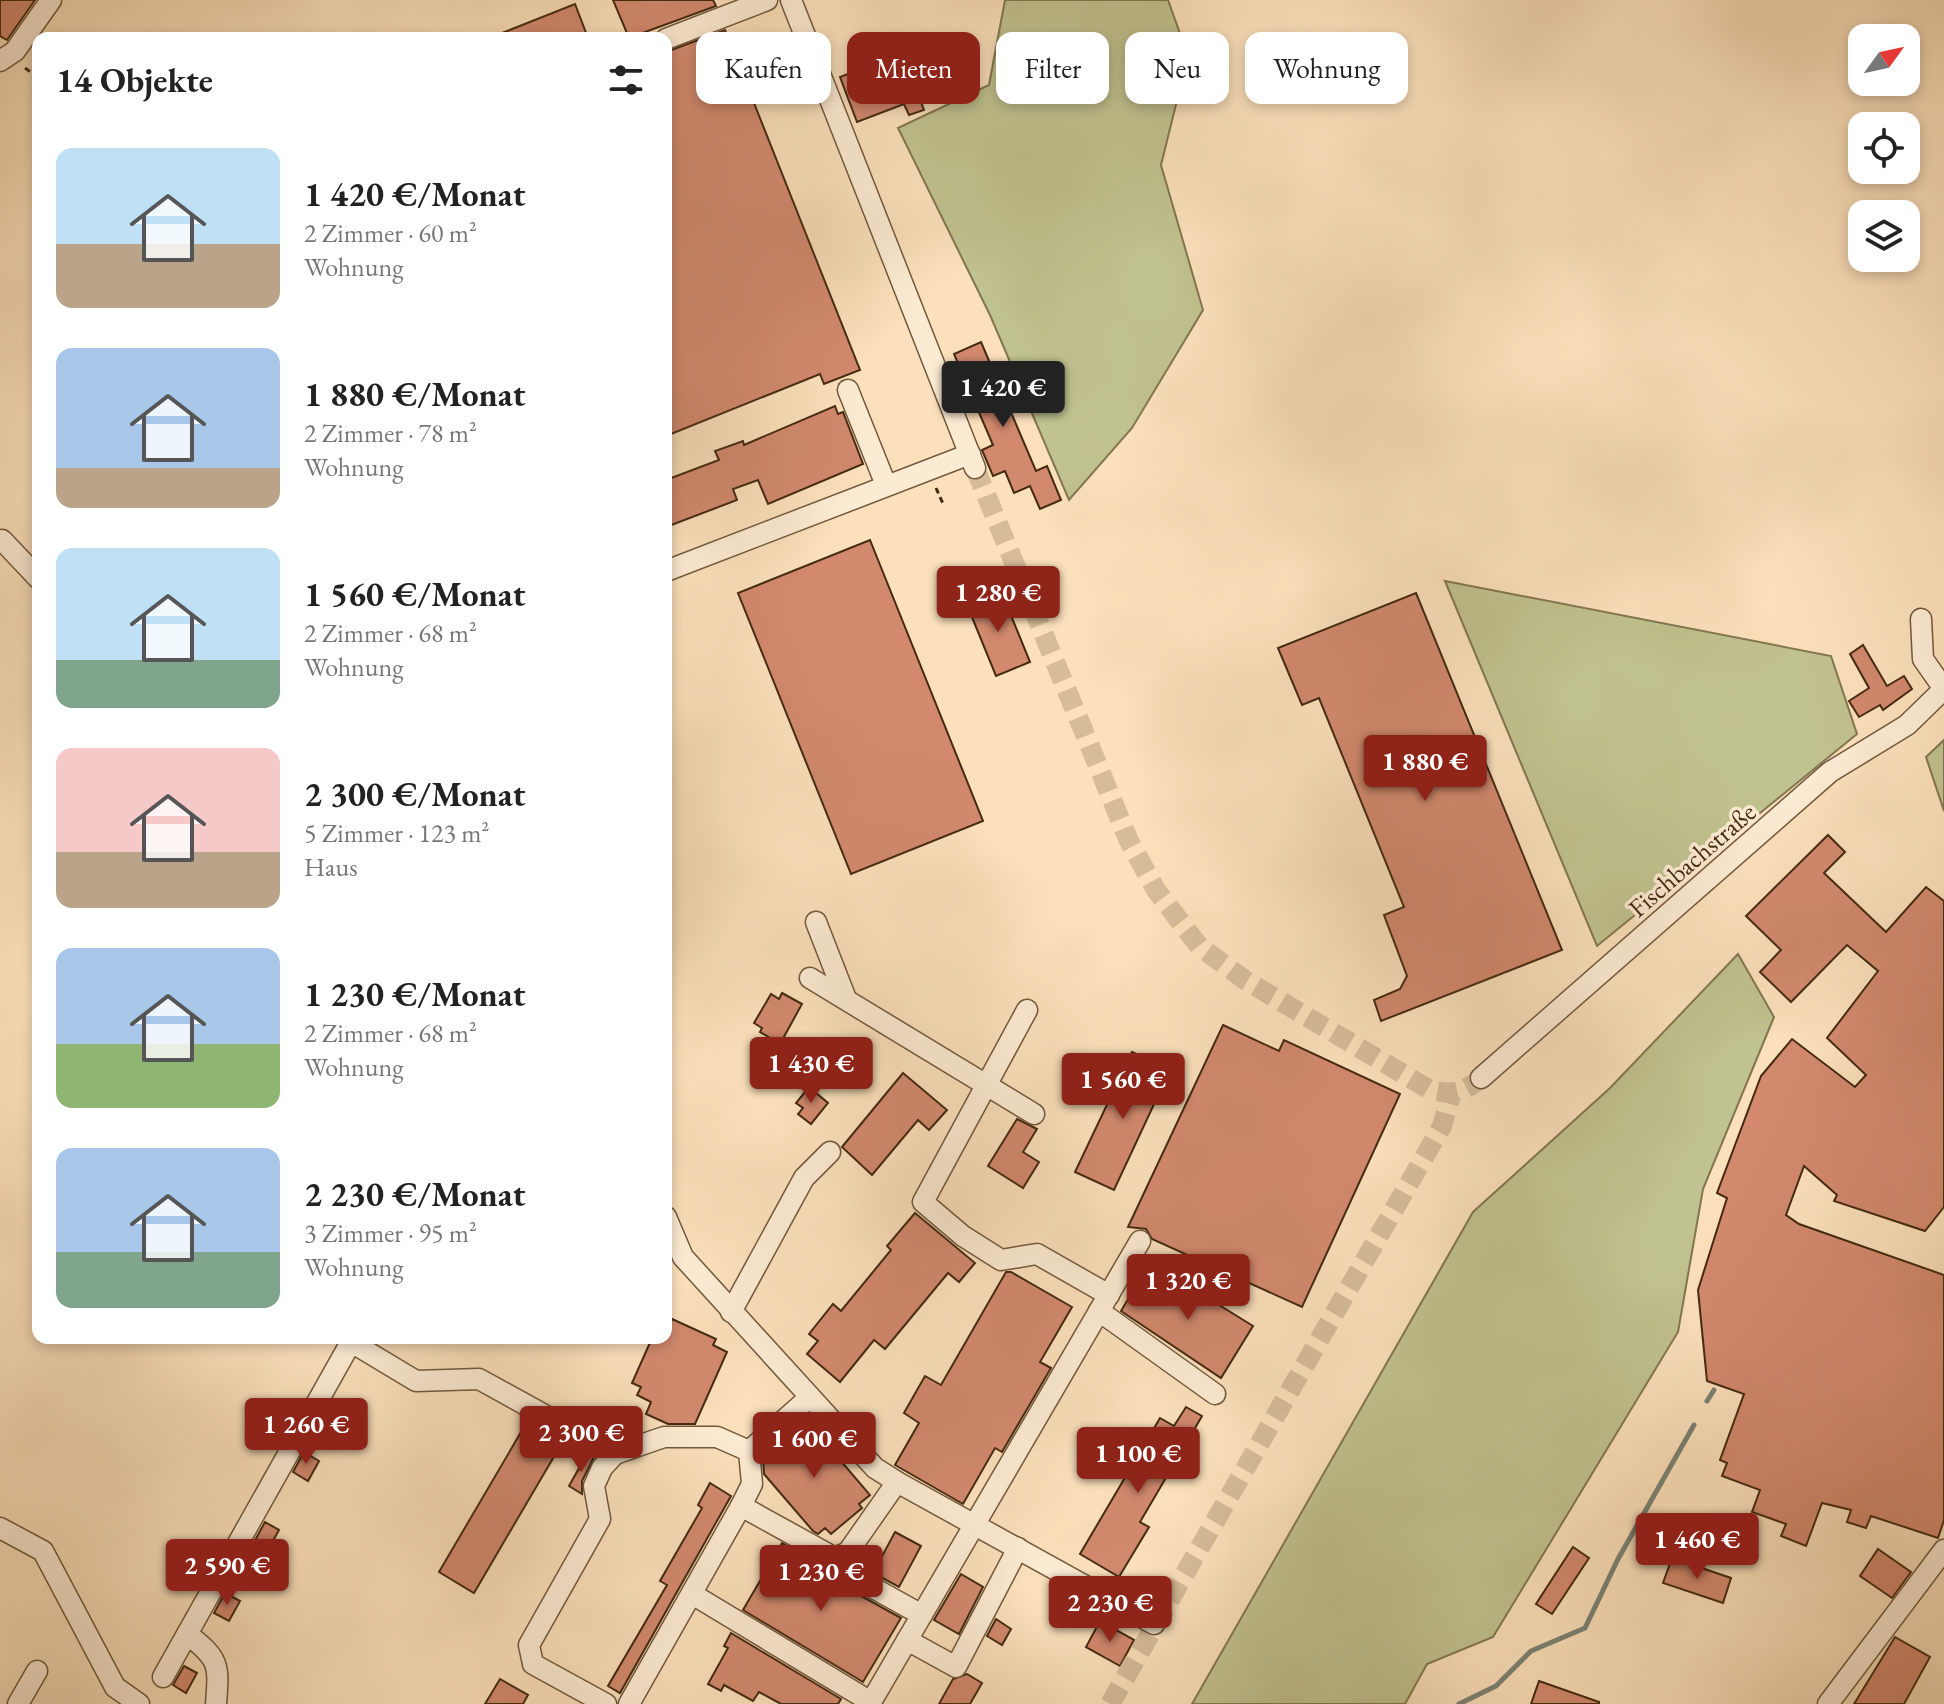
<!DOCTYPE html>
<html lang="de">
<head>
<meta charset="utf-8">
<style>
  body { margin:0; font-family:"EB Garamond",serif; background:#f6f6f6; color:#222; height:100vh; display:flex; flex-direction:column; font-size:30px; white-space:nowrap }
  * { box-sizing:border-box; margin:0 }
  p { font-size:26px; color:#767676 }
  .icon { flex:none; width:44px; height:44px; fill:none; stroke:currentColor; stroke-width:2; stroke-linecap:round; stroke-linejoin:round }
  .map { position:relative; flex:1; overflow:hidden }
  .drawer { position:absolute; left:32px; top:32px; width:640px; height:1312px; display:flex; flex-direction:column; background:#fff; border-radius:16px; box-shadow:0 4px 12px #0003 }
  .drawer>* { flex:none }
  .top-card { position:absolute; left:696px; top:32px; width:760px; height:72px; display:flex; gap:16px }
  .needle { width:52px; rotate:57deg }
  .fabs { position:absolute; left:1848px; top:24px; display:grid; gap:16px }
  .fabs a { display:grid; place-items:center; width:72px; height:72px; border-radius:16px; background:#fff; box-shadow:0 4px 12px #0003; font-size:40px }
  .price { position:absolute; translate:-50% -68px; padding:0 18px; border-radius:8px; background:#8f2418; color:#fff; font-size:26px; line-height:52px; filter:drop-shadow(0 2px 4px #0008) }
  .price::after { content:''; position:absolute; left:50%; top:48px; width:24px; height:18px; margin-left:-12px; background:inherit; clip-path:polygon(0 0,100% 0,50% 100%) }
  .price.on { background:#222; color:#fff }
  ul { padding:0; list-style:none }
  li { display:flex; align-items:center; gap:24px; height:200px; padding:0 24px }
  li span { display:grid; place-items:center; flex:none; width:224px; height:160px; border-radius:16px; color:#555 }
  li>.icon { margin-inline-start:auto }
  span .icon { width:96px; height:96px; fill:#fffc; stroke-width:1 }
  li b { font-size:34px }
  h2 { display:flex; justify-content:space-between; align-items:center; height:96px; padding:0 24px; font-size:34px }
  .chip { padding:0 28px; border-radius:16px; background:#fff; box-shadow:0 4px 12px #0003; font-size:28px; line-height:72px }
  .chip.on { background:#8f2418; color:#fff }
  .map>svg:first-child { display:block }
  .green { fill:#c0c28f; stroke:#827650; stroke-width:2 }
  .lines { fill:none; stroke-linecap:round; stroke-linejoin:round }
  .stream { stroke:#7b8274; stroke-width:5 }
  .building { fill:#d2896e; stroke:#442a11; stroke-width:2 }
  .minor-tunnel { stroke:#d6bc99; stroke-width:20; stroke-dasharray:20 10; stroke-linecap:butt }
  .minor-casing { stroke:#72583c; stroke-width:23 }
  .path { stroke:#442a11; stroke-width:3; stroke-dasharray:6 4; stroke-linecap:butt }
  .minor { stroke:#fcebd3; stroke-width:20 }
  .labels { text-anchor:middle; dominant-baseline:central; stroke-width:7; stroke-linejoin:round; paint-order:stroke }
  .street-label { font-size:26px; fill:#442a11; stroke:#fcebd3 }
</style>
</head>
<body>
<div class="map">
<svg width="1944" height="1704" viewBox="0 0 1944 1704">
  <rect width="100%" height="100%" fill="#fbe0bb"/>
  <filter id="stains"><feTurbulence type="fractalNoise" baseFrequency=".0025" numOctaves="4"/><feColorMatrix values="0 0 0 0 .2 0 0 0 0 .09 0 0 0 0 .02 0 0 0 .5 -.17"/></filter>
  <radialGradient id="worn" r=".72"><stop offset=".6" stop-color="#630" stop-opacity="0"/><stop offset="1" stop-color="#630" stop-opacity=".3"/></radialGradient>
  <g class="green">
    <path d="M1005,0H1168L1188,56L1161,165L1203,310L1132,428L1069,500L990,315L898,128L989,85Z"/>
    <path d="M1445,581L1831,656L1857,734L1597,946Z"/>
    <path d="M1944,740V811L1926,757Z"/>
    <path d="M1738,954L1774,1017L1703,1189L1678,1332L1493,1637L1427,1664L1405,1704H1192L1473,1212L1610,1088Z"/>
  </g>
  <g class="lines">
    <g class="stream">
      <path d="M1707,1401L1714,1390"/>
      <path d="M1459,1704L1496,1686L1531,1651L1585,1628L1618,1559L1694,1425"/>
    </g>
  </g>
  <g class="building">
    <path d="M0,0H35L7,40L0,36Z"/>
    <path d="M613,0H713L716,6L629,38Z"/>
    <path d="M575,4L588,38H492V37Z"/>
    <path d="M725,30L860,370L824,384L820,374L666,436V52Z"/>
    <path d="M937,39L955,77L918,94L924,110L909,115L904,104L857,122L840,77Z"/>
    <path d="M981,342L1036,471L1047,466L1061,500L1040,509L1030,486L1014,493L1005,471L993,476L982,450L993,445L954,354Z"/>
    <path d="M835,406L838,414L843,412L863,464L768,504L758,480L733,489L737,500L666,527V480L719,460L715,451L743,441L744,445Z"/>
    <path d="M870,540L983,821L851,874L738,593Z"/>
    <path d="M1001,591L1030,662L996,676L967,605Z"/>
    <path d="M1416,593L1562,950L1381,1021L1374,1000L1400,989L1407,976L1384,915L1404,907L1319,698L1302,705L1278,648Z"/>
    <path d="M1863,645L1887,686L1904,676L1912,689L1883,710L1880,705L1859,717L1849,701L1869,688L1850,654Z"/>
    <path d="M1828,835L1845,852L1824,873L1886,932L1926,887L1944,901V1207L1925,1231L1834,1201L1837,1195L1804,1166L1786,1215L1799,1224L1944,1275V1520L1938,1538L1871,1516L1866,1528L1847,1522L1851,1510L1822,1503L1806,1546L1781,1536L1786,1524L1752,1512L1760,1490L1722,1476L1727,1463L1720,1460L1744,1394L1707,1381L1698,1290L1727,1198L1717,1193L1761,1076L1792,1039L1855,1087L1866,1075L1827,1038L1878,971L1847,945L1791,1002L1760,972L1781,950L1746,916Z"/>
    <path d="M782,993L802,1004L780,1044L760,1032L762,1028L754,1023L771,994L779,999Z"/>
    <path d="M1223,1025L1279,1051L1284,1040L1400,1094L1302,1307L1152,1239L1146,1229L1128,1227Z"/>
    <path d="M1132,1052L1170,1070L1114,1190L1075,1172Z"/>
    <path d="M903,1073L947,1110L929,1130L918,1120L872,1175L842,1147Z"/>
    <path d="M809,1087L828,1103L811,1124L798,1114L803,1108L796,1103Z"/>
    <path d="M1017,1119L1037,1129L1023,1152L1039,1162L1023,1188L988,1166Z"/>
    <path d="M915,1213L975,1263L959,1282L948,1273L885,1349L874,1340L840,1382L807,1354L818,1341L809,1334L833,1304L841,1311L891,1250L887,1246Z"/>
    <path d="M1006,1272H1011L1072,1307L1040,1362L1051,1368L1002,1452L995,1448L963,1504L895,1465L919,1423L904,1413L925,1376L941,1385Z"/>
    <path d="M1166,1272L1253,1326L1221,1378L1121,1311L1142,1276L1157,1286Z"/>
    <path d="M672,1319L716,1339L713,1345L727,1352L695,1424H668L646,1414L651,1402L637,1395L641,1387L632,1383L652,1338H666Z"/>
    <path d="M1186,1407L1202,1416L1140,1522L1149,1527L1119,1577L1080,1554L1160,1418L1174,1426Z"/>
    <path d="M806,1420L870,1495L859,1504L862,1508L831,1534L825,1528L818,1534L813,1531L764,1474L763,1456Z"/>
    <path d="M524,1427L559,1448L474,1593L439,1572Z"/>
    <path d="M304,1452L319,1461L308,1481L293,1472Z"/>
    <path d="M587,1454L594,1457L582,1481V1494L569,1486Z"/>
    <path d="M710,1483L731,1496L620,1693L608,1686L667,1585L660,1581L702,1508L698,1505Z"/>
    <path d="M265,1522L279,1530L268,1550L254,1542Z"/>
    <path d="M895,1532L921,1546L899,1587L873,1573Z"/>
    <path d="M782,1543L827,1569L852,1591L901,1618L863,1682L743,1610Z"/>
    <path d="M1573,1547L1589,1558L1552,1614L1536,1604Z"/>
    <path d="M1878,1549L1911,1572L1892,1598L1860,1576Z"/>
    <path d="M1672,1558L1731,1578L1723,1603L1663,1583Z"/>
    <path d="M961,1574L983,1587L959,1634L934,1620Z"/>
    <path d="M225,1593L240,1601L229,1621L214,1613Z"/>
    <path d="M996,1619L1011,1629L1002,1645L987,1636Z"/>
    <path d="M1100,1621L1134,1640L1120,1666L1086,1647Z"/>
    <path d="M731,1633L841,1699L838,1704H781L759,1692L753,1701L724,1685L721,1691L708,1684L728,1648L724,1646Z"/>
    <path d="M1895,1637L1930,1657L1904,1704H1854Z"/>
    <path d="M184,1666L197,1673L186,1693L173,1685Z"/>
    <path d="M967,1674L982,1683L970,1704H939L953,1679Z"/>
    <path d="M500,1679L528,1695L523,1704H485Z"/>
    <path d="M1539,1681L1599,1702V1704H1531Z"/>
  </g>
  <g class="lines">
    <g class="minor-tunnel">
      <path d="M975,468L1129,841L1156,890L1199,946L1245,980L1430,1090C1453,1095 1463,1093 1481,1078"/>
      <path d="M1110,1704L1442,1126L1451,1095"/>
    </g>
    <defs>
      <g id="minor">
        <path d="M791,0L975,468"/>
        <path d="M666,39L767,0"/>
        <path d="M0,61L15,51L51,0"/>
        <path d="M848,390L886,485"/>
        <path d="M0,542L2,540L38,578"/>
        <path d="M666,571L970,454"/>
        <path d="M1921,619L1923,659L1944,689"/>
        <path d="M816,922L846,999"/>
        <path d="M810,978L1034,1114"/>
        <path d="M1027,1010L923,1202L963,1236L1001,1260L1037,1254L1109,1295"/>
        <path d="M1481,1078L1830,772L1907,725L1944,689"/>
        <path d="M666,1217L683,1257L875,1468L897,1482"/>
        <path d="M1099,1311L1215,1394"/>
        <path d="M731,1312L804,1178L830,1152"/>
        <path d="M810,1397L749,1451L752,1484L741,1506L835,1558L848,1552L897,1482L1154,1624"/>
        <path d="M0,1528L43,1551L115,1687L139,1704"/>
        <path d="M835,1558L859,1580L922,1615"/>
        <path d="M692,1594L871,1702L1140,1241"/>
        <path d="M187,1634C220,1659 219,1665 216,1704"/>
        <path d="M907,1640L956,1667L1018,1548"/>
        <path d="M163,1677L351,1342L416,1381L479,1379L615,1454"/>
        <path d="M18,1704L37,1671"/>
        <path d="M606,1704L533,1664L529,1645L600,1519L594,1486L602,1468L615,1454L664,1437H717L749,1451"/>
        <path d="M629,1704L741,1506"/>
        <path d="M1828,1704L1944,1550"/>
      </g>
    </defs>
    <use href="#minor" class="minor-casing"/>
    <g class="path">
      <path d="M25,68L38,77"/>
      <path d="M936,488L944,506"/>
    </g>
    <use href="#minor" class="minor"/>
  </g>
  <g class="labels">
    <g class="street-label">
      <text transform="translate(1692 860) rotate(-41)">Fischbachstraße</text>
    </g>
  </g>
  <rect width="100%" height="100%" filter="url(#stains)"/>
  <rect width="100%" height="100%" fill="url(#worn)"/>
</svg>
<div class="fabs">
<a><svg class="needle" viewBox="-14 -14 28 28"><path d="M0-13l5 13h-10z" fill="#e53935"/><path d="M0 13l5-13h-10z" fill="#767676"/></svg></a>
<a><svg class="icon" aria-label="locate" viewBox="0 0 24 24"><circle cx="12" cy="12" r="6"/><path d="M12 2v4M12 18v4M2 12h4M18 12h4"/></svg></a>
<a><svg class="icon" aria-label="layers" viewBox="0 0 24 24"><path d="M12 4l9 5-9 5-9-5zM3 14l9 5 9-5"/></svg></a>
</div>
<b class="price on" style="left:1003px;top:429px">1 420 €</b>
<b class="price" style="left:998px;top:634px">1 280 €</b>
<b class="price" style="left:1425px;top:803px">1 880 €</b>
<b class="price" style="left:811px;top:1105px">1 430 €</b>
<b class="price" style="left:1123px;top:1121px">1 560 €</b>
<b class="price" style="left:1188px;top:1322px">1 320 €</b>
<b class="price" style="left:306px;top:1466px">1 260 €</b>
<b class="price" style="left:581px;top:1474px">2 300 €</b>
<b class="price" style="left:814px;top:1480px">1 600 €</b>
<b class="price" style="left:1138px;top:1495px">1 100 €</b>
<b class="price" style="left:1697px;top:1581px">1 460 €</b>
<b class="price" style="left:227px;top:1607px">2 590 €</b>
<b class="price" style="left:821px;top:1613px">1 230 €</b>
<b class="price" style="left:1110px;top:1644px">2 230 €</b>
<div class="top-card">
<a class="chip">Kaufen</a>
<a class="chip on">Mieten</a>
<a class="chip">Filter</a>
<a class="chip">Neu</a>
<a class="chip">Wohnung</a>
</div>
<section class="drawer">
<h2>14 Objekte<svg class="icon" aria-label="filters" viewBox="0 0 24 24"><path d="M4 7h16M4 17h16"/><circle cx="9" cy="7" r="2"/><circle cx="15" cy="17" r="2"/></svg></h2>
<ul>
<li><span style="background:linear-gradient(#bfe0f5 60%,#b9a48a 0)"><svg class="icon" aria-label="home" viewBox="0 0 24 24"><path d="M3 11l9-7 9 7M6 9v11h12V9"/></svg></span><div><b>1 420 €/Monat</b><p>2 Zimmer · 60 m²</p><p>Wohnung</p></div></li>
<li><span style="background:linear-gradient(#a9c7e8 75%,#b9a48a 0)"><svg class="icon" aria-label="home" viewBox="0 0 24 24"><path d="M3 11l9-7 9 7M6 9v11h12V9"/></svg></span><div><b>1 880 €/Monat</b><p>2 Zimmer · 78 m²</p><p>Wohnung</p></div></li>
<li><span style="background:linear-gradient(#bfe0f5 70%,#7fa58c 0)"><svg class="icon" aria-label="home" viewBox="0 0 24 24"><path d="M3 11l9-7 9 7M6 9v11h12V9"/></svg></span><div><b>1 560 €/Monat</b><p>2 Zimmer · 68 m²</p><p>Wohnung</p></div></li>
<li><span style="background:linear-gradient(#f6c9c9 65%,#b9a48a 0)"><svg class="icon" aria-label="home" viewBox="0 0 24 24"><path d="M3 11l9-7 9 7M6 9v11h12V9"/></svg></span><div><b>2 300 €/Monat</b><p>5 Zimmer · 123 m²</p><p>Haus</p></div></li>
<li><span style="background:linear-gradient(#a9c7e8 60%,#8fb573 0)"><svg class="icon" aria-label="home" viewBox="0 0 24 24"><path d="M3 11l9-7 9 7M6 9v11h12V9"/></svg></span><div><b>1 230 €/Monat</b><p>2 Zimmer · 68 m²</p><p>Wohnung</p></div></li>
<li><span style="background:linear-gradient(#a9c7e8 65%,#7fa58c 0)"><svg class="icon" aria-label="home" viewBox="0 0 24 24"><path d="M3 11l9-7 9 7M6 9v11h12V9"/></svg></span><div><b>2 230 €/Monat</b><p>3 Zimmer · 95 m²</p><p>Wohnung</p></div></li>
</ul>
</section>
</div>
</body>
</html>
